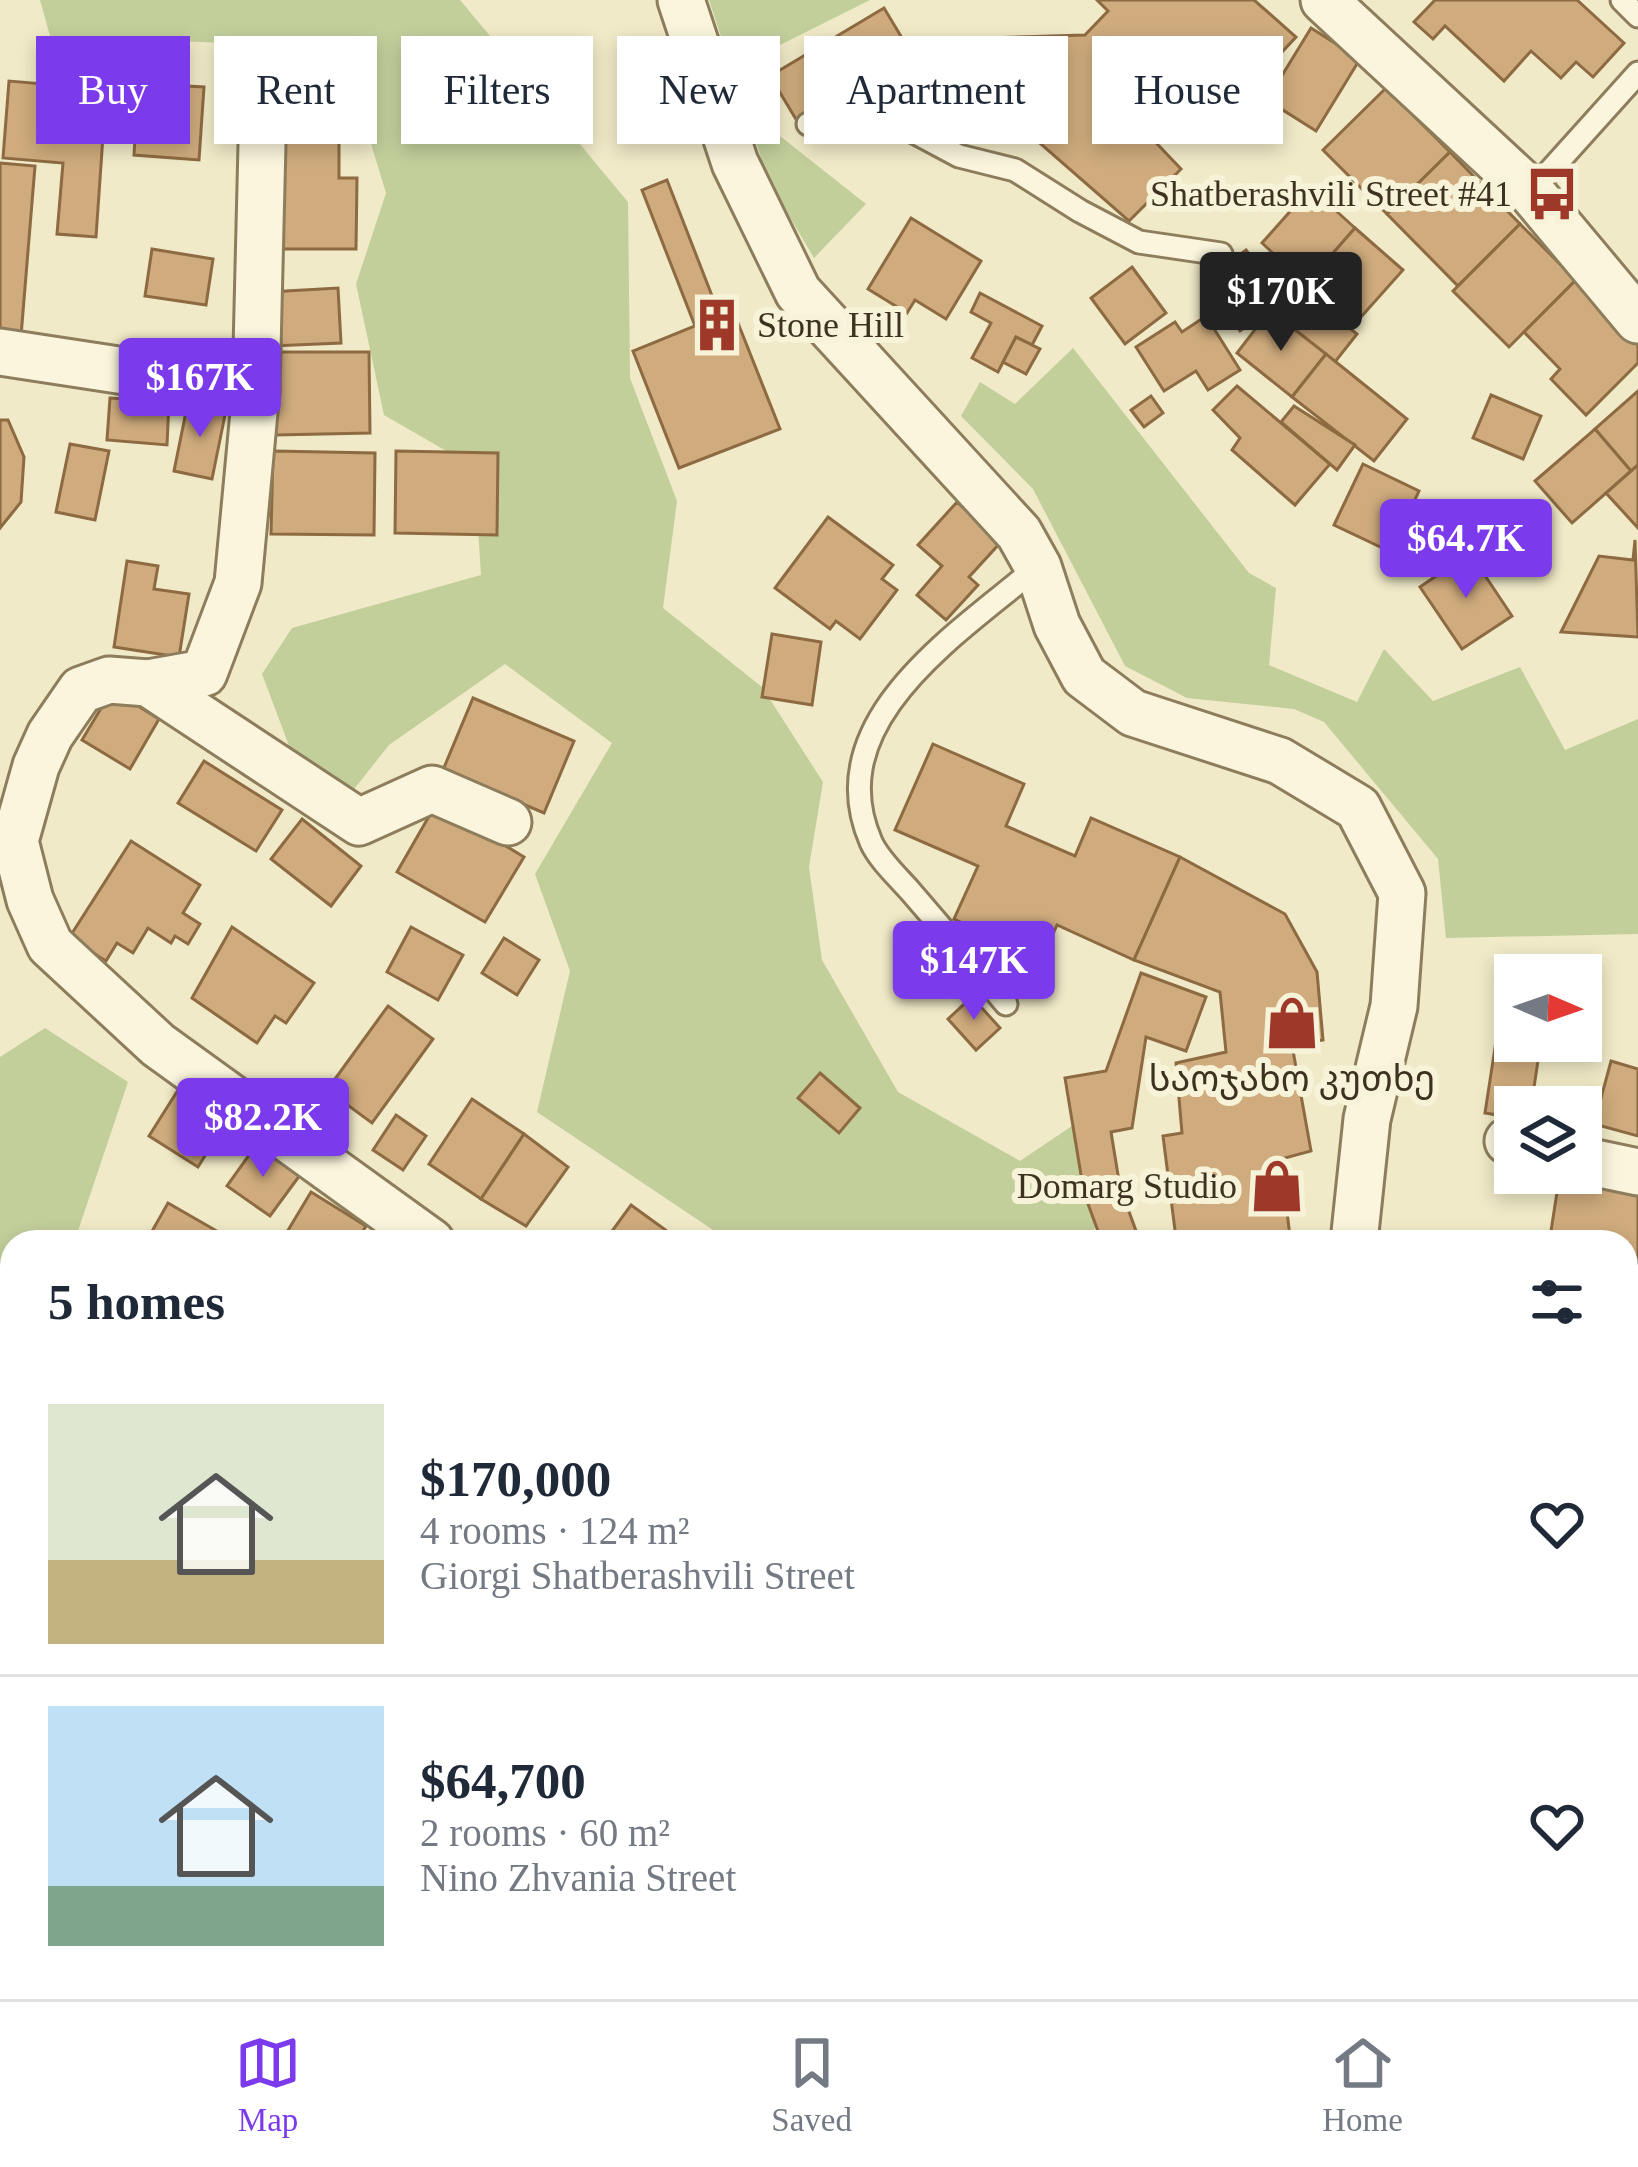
<!DOCTYPE html>
<html lang="en">
<head>
<meta charset="utf-8">
<style>
  body { margin:0; font-family:"Times New Roman","Noto Sans Georgian",serif; background:#f6f6f7; color:#1f2937; height:100vh; display:flex; flex-direction:column; font-size:45px; white-space:nowrap }
  * { box-sizing:border-box; margin:0 }
  p { font-size:39px; color:#747a83 }
  .icon { flex:none; width:66px; height:66px; fill:none; stroke:currentColor; stroke-width:2; stroke-linecap:round; stroke-linejoin:round }
  .map { position:relative; flex:1; overflow:hidden }
  .side { position:absolute; left:0px; top:1230px; width:1638px; height:771px; display:flex; flex-direction:column; background:#fff; border-radius:36px 36px 0 0; box-shadow:0 6px 18px #0003 }
  .side>* { flex:none }
  .hud { position:absolute; left:36px; top:36px; width:1566px; height:108px; display:flex; gap:24px }
  .needle { width:78px; rotate:92deg }
  .buttons { position:absolute; left:1494px; top:954px; display:grid; gap:24px }
  .buttons a { display:grid; place-items:center; width:108px; height:108px; border-radius:0px; background:#fff; box-shadow:0 6px 18px #0003; font-size:60px }
  .price { position:absolute; translate:-50% -102px; padding:0 27px; border-radius:12px; background:#7c3aed; color:#fff; font-size:39px; line-height:78px; filter:drop-shadow(0 3px 6px #0008) }
  .price::after { content:''; position:absolute; left:50%; top:72px; width:36px; height:27px; margin-left:-18px; background:inherit; clip-path:polygon(0 0,100% 0,50% 100%) }
  .price.active { background:#222; color:#fff }
  ul { padding:0; list-style:none }
  li { display:flex; align-items:center; gap:36px; height:300px; padding:0 48px }
  li+li { border-top:3px solid #e0e1e3 }
  li span { display:grid; place-items:center; flex:none; width:336px; height:240px; border-radius:0px; color:#555 }
  li>.icon { margin-inline-start:auto }
  span .icon { width:144px; height:144px; fill:#fffc; stroke-width:1 }
  li b { font-size:51px }
  h2 { display:flex; justify-content:space-between; align-items:center; height:144px; padding:0 48px; font-size:51px }
  .chip { padding:0 42px; border-radius:0px; background:#fff; box-shadow:0 6px 18px #0003; font-size:42px; line-height:108px }
  .chip.active { background:#7c3aed; color:#fff }
  .tabs { display:flex; justify-content:space-around; align-items:center; height:168px; border-top:3px solid #e0e1e3; background:#fff; font-size:33px; color:#747a83 }
  .tabs a { display:grid; justify-items:center; gap:6px }
  .tabs .active { color:#7c3aed }
  .map>svg:first-child { display:block }
  .green { fill:#c2cf9b }
  .building { fill:#cfab7d; stroke:#8d6a41; stroke-width:3 }
  .lines { fill:none; stroke-linecap:round; stroke-linejoin:round }
  .service-casing { stroke:#8d7d5c; stroke-width:27 }
  .minor-casing { stroke:#8d7d5c; stroke-width:51 }
  .service { stroke:#faf5dc; stroke-width:21 }
  .minor { stroke:#faf5dc; stroke-width:45 }
  .labels { text-anchor:middle; dominant-baseline:central; stroke-width:12; stroke-linejoin:round; paint-order:stroke }
  .poi-label { font-size:36px; fill:#3d3220; stroke:#f7f3d8; text-anchor:end }
</style>
</head>
<body>
<div class="map">
<svg width="1638" height="1999" viewBox="0 0 1638 1999">
  <rect width="100%" height="100%" fill="#f0eac8"/>
  <g class="green">
    <path d="M40,0H460L628,202L630,378L677,501L663,608L762,687L823,782L809,867L822,960L898,1092L1020,1161L1103,1105L1106,1170L1092,1242H731L537,1112L570,971L535,874L612,743L505,664L389,745L343,803L297,767L262,674L292,628L481,575L474,467L384,415L356,284L386,193L362,114L296,46L50,36Z"/>
    <path d="M709,0H870L752,59L766,125L866,204L814,258L769,182Z"/>
    <path d="M1073,348L1249,573L1276,588L1269,665L1357,702L1384,649L1433,701L1520,667L1565,750L1638,719V934L1446,938L1438,859L1324,722L1294,709L1187,698L1125,666L1033,489L961,416L980,382L1015,404Z"/>
    <path d="M45,1028L128,1082L77,1234L84,1242H12V1305L0,1297V1057Z"/>
    <path d="M224,1989H400L404,1999H245Z"/>
    <path d="M461,1989H1112L1104,1999H554V1994L458,1996Z"/>
  </g>
  <g class="building">
    <path d="M1097,0H1254L1296,37L1224,114L1189,75L1143,129L1181,169L1129,221L1033,137L958,142L952,39L1085,35L1108,11Z"/>
    <path d="M1435,0H1577L1624,43L1593,77L1576,62L1561,78L1531,51L1504,81L1445,26L1433,39L1414,22Z"/>
    <path d="M884,8L914,58L800,126L770,76Z"/>
    <path d="M1311,28L1360,59L1316,131L1267,100Z"/>
    <path d="M94,54L150,59L148,84L204,87L199,160L134,155L135,138L103,136L96,237L57,234L63,163L3,158L9,81L91,88Z"/>
    <path d="M1386,88L1450,152L1387,214L1323,150Z"/>
    <path d="M273,140L339,141V178H357L356,249H272Z"/>
    <path d="M1450,152L1520,224L1458,286L1387,214Z"/>
    <path d="M0,163L35,166L21,336L0,334Z"/>
    <path d="M667,180L723,324L736,318L780,429L679,468L633,351L695,326L642,190Z"/>
    <path d="M1311,188L1355,228L1306,284L1262,243Z"/>
    <path d="M911,218L981,261L946,319L915,300L907,313L868,289Z"/>
    <path d="M1520,224L1576,280L1509,347L1453,291Z"/>
    <path d="M1355,228L1403,270L1353,326L1306,284Z"/>
    <path d="M152,249L213,259L206,305L145,296Z"/>
    <path d="M1246,250L1282,300L1240,331L1204,281Z"/>
    <path d="M1132,267L1166,313L1125,344L1091,298Z"/>
    <path d="M1576,280L1638,343V363L1586,415L1551,379L1560,369L1524,332Z"/>
    <path d="M338,288L341,343L272,346L269,292Z"/>
    <path d="M980,293L1042,326L1032,345L1016,337L998,372L972,358L991,323L971,312Z"/>
    <path d="M1298,308L1316,322L1326,310L1357,334L1335,362L1286,323Z"/>
    <path d="M1270,310L1326,354L1292,397L1237,353Z"/>
    <path d="M1206,316L1240,370L1208,390L1196,371L1164,391L1136,347L1175,322L1182,332Z"/>
    <path d="M1016,337L1040,349L1026,374L1003,362Z"/>
    <path d="M275,352H369L370,433L276,435Z"/>
    <path d="M1326,354L1407,419L1374,461L1292,397Z"/>
    <path d="M1237,386L1330,464L1295,505L1232,450L1240,438L1213,410Z"/>
    <path d="M1638,391V465L1631,471L1595,429Z"/>
    <path d="M1491,395L1541,416L1523,459L1473,438Z"/>
    <path d="M1151,396L1163,413L1144,427L1131,410Z"/>
    <path d="M110,398L169,402L167,445L107,440Z"/>
    <path d="M188,402L226,410L212,479L174,471Z"/>
    <path d="M1294,406L1355,445L1337,470L1281,422Z"/>
    <path d="M0,420H8L24,457L21,502L0,528Z"/>
    <path d="M1595,429L1631,471L1572,523L1535,481Z"/>
    <path d="M70,444L109,451L95,520L56,512Z"/>
    <path d="M273,451L375,453L374,535L271,534Z"/>
    <path d="M396,451L498,453L497,535L395,533Z"/>
    <path d="M1363,464L1419,491L1391,552L1334,525Z"/>
    <path d="M1638,465V528L1606,493Z"/>
    <path d="M957,502L1001,542L969,577L978,585L946,620L917,595L942,566L918,545Z"/>
    <path d="M828,517L893,565L882,579L897,590L860,639L836,621L830,629L775,588Z"/>
    <path d="M1635,540L1638,637L1561,632L1599,556L1633,560Z"/>
    <path d="M1470,553L1512,616L1462,649L1420,587Z"/>
    <path d="M127,561L158,566L154,589L189,594L179,657L114,647Z"/>
    <path d="M772,634L821,642L812,705L762,697Z"/>
    <path d="M112,690L159,719L130,769L82,740Z"/>
    <path d="M473,698L574,741L544,813L443,770Z"/>
    <path d="M933,744L1024,784L1006,826L1075,856L1091,818L1180,857L1134,960L1057,925L1042,959L954,919L978,866L895,830Z"/>
    <path d="M204,761L282,810L256,851L178,803Z"/>
    <path d="M436,804L524,857L485,922L397,872Z"/>
    <path d="M302,819L361,866L331,906L271,859Z"/>
    <path d="M131,841L200,885L183,913L200,924L188,944L175,936L171,943L148,928L133,953L117,943L106,961L69,938Z"/>
    <path d="M1180,857L1285,914L1317,972L1323,1040L1292,1045L1311,1151L1281,1159L1290,1237L1270,1242H1163L1176,1238L1163,1136L1182,1133L1176,1063L1226,1052L1220,992L1134,960Z"/>
    <path d="M232,927L314,983L286,1023L275,1016L257,1043L192,998Z"/>
    <path d="M411,927L463,955L438,1000L387,972Z"/>
    <path d="M504,938L539,960L517,995L482,973Z"/>
    <path d="M1141,973L1206,997L1186,1051L1146,1037L1132,1128L1111,1132L1120,1187L1139,1239L1102,1242L1084,1193L1065,1078L1106,1071Z"/>
    <path d="M972,997L1000,1028L976,1050L948,1019Z"/>
    <path d="M388,1006L433,1039L372,1123L327,1090Z"/>
    <path d="M1500,1015L1515,1017V1041H1541L1531,1107H1515V1118L1485,1113Z"/>
    <path d="M1611,1061L1638,1069V1136L1594,1124Z"/>
    <path d="M820,1073L860,1108L839,1133L798,1098Z"/>
    <path d="M178,1090L227,1121L198,1167L149,1136Z"/>
    <path d="M472,1099L524,1134L481,1199L429,1164Z"/>
    <path d="M396,1115L426,1136L403,1170L373,1150Z"/>
    <path d="M524,1134L568,1167L526,1226L481,1199Z"/>
    <path d="M257,1144L300,1175L270,1216L227,1186Z"/>
    <path d="M1560,1173L1638,1184V1302H1629L1626,1242L1551,1231Z"/>
    <path d="M311,1192L366,1226L356,1242H281Z"/>
    <path d="M168,1203L222,1234L218,1242H164L151,1233Z"/>
    <path d="M631,1205L682,1242H604Z"/>
    <path d="M1626,1346H1638V1383L1626,1384Z"/>
    <path d="M1626,1445L1638,1446V1499L1626,1498Z"/>
    <path d="M1626,1498L1638,1499V1550L1626,1549Z"/>
    <path d="M12,1793V1846L2,1847L0,1794Z"/>
    <path d="M10,1875L12,1960L0,1962V1876Z"/>
    <path d="M1626,1963L1638,1974V1999H1550L1559,1989H1626Z"/>
  </g>
  <g class="lines">
    <defs>
      <g id="service">
        <path d="M1622,0L1638,16"/>
        <path d="M808,124L901,125L959,156L1015,170L1080,211L1139,242L1221,254"/>
        <path d="M1531,192L1638,73"/>
        <path d="M1006,1004C975,967 943,929 911,892C898,877 879,860 871,842C818,721 958,634 1037,567"/>
        <path d="M0,1782H12"/>
      </g>
      <g id="minor">
        <path d="M681,0L735,163L798,292L1019,533L1038,567L1057,625L1084,676L1133,713L1280,761L1358,808L1402,893L1394,1006L1367,1119L1354,1242"/>
        <path d="M1324,0L1531,192L1638,320"/>
        <path d="M0,352L256,391"/>
        <path d="M148,683L204,673L238,583L256,391L262,144"/>
        <path d="M1508,1141L1515,1143"/>
        <path d="M1581,1160L1638,1172"/>
        <path d="M431,1242L158,1045L50,945L30,900L15,841L36,766L50,735L81,690L109,680L148,683L359,822L432,789L508,822"/>
        <path d="M1626,1403L1638,1406"/>
        <path d="M1638,1715L1630,1770L1638,1878"/>
        <path d="M1437,1989L1442,1999"/>
      </g>
    </defs>
    <use href="#service" class="service-casing"/>
    <use href="#minor" class="minor-casing"/>
    <use href="#service" class="service"/>
    <use href="#minor" class="minor"/>
  </g>
  <defs>
    <symbol id="bus-bare" viewBox="-9 -9 18 18"><path d="M-5-6H5V4H4V6H2V4H-2V6H-4V4H-5ZM-3.5-4V0h7V-4ZM-3.5 1.2v1.5H-2V1.2ZM2 1.2v1.5H3.5V1.2Z" fill="#9e392a" stroke="#f7f3d8" stroke-width="2.5" paint-order="stroke"/></symbol>
    <symbol id="building-bare" viewBox="-9 -9 18 18"><path d="M-4-6H4V6H1V3H-1V6H-4ZM-2.5-4.3h1.7v1.8h-1.7ZM.8-4.3h1.7v1.8H.8ZM-2.5-1h1.7V.8h-1.7ZM.8-1h1.7V.8H.8Z" fill="#9e392a" stroke="#f7f3d8" stroke-width="2.5" paint-order="stroke"/></symbol>
    <symbol id="shop-bare" viewBox="-9 -9 18 18"><path d="M-5-2.5h2.3a2.7 3.5 0 0 1 5.4 0H5L5.5 6h-11ZM-1.5-2.5h3a1.5 2.3 0 0 0-3 0Z" fill="#9e392a" stroke="#f7f3d8" stroke-width="2.5" paint-order="stroke"/></symbol>
  </defs>
  <g fill-rule="evenodd">
    <use href="#bus-bare" x="1514" y="156" width="76" height="76"/>
    <use href="#building-bare" x="679" y="287" width="76" height="76"/>
    <use href="#shop-bare" x="1254" y="985" width="76" height="76"/>
    <use href="#shop-bare" x="1239" y="1148" width="76" height="76"/>
  </g>
  <g class="labels">
    <g class="poi-label">
      <text x="1512" y="194">Shatberashvili Street #41</text>
      <text x="757" y="325" text-anchor="start">Stone Hill</text>
      <text x="1292" y="1079" text-anchor="middle">საოჯახო კუთხე</text>
      <text x="1237" y="1186">Domarg Studio</text>
    </g>
  </g>
</svg>
<div class="buttons">
<a><svg class="needle" viewBox="-14 -14 28 28"><path d="M0-13l5 13h-10z" fill="#e53935"/><path d="M0 13l5-13h-10z" fill="#747a83"/></svg></a>
<a><svg class="icon" aria-label="layers" viewBox="0 0 24 24"><path d="M12 4l9 5-9 5-9-5zM3 14l9 5 9-5"/></svg></a>
</div>
<b class="price active" style="left:1281px;top:354px">$170K</b>
<b class="price" style="left:200px;top:440px">$167K</b>
<b class="price" style="left:1466px;top:601px">$64.7K</b>
<b class="price" style="left:974px;top:1023px">$147K</b>
<b class="price" style="left:263px;top:1180px">$82.2K</b>
<div class="hud">
<a class="chip active">Buy</a>
<a class="chip">Rent</a>
<a class="chip">Filters</a>
<a class="chip">New</a>
<a class="chip">Apartment</a>
<a class="chip">House</a>
</div>
<section class="side">
<h2>5 homes<svg class="icon" aria-label="filters" viewBox="0 0 24 24"><path d="M4 7h16M4 17h16"/><circle cx="9" cy="7" r="2"/><circle cx="15" cy="17" r="2"/></svg></h2>
<ul>
<li><span style="background:linear-gradient(#dfe7d0 65%,#c2b280 0)"><svg class="icon" aria-label="home" viewBox="0 0 24 24"><path d="M3 11l9-7 9 7M6 9v11h12V9"/></svg></span><div><b>$170,000</b><p>4 rooms · 124 m²</p><p>Giorgi Shatberashvili Street</p></div><svg class="icon" aria-label="heart" viewBox="0 0 24 24"><path d="M12 20l-8-8c-3-5 5-10 8-4 3-6 11-1 8 4z"/></svg></li>
<li><span style="background:linear-gradient(#bfe0f5 75%,#7fa58c 0)"><svg class="icon" aria-label="home" viewBox="0 0 24 24"><path d="M3 11l9-7 9 7M6 9v11h12V9"/></svg></span><div><b>$64,700</b><p>2 rooms · 60 m²</p><p>Nino Zhvania Street</p></div><svg class="icon" aria-label="heart" viewBox="0 0 24 24"><path d="M12 20l-8-8c-3-5 5-10 8-4 3-6 11-1 8 4z"/></svg></li>
</ul>
</section>
</div>
<nav class="tabs">
<a class="active"><svg class="icon" aria-label="map" viewBox="0 0 24 24"><path d="M3 6l6-2 6 2 6-2v14l-6 2-6-2-6 2zM9 4v14M15 6v14"/></svg>Map</a>
<a><svg class="icon" aria-label="saved" viewBox="0 0 24 24"><path d="M7 4h10v16l-5-4-5 4z"/></svg>Saved</a>
<a><svg class="icon" aria-label="home" viewBox="0 0 24 24"><path d="M3 11l9-7 9 7M6 9v11h12V9"/></svg>Home</a>
</nav>
</body>
</html>
